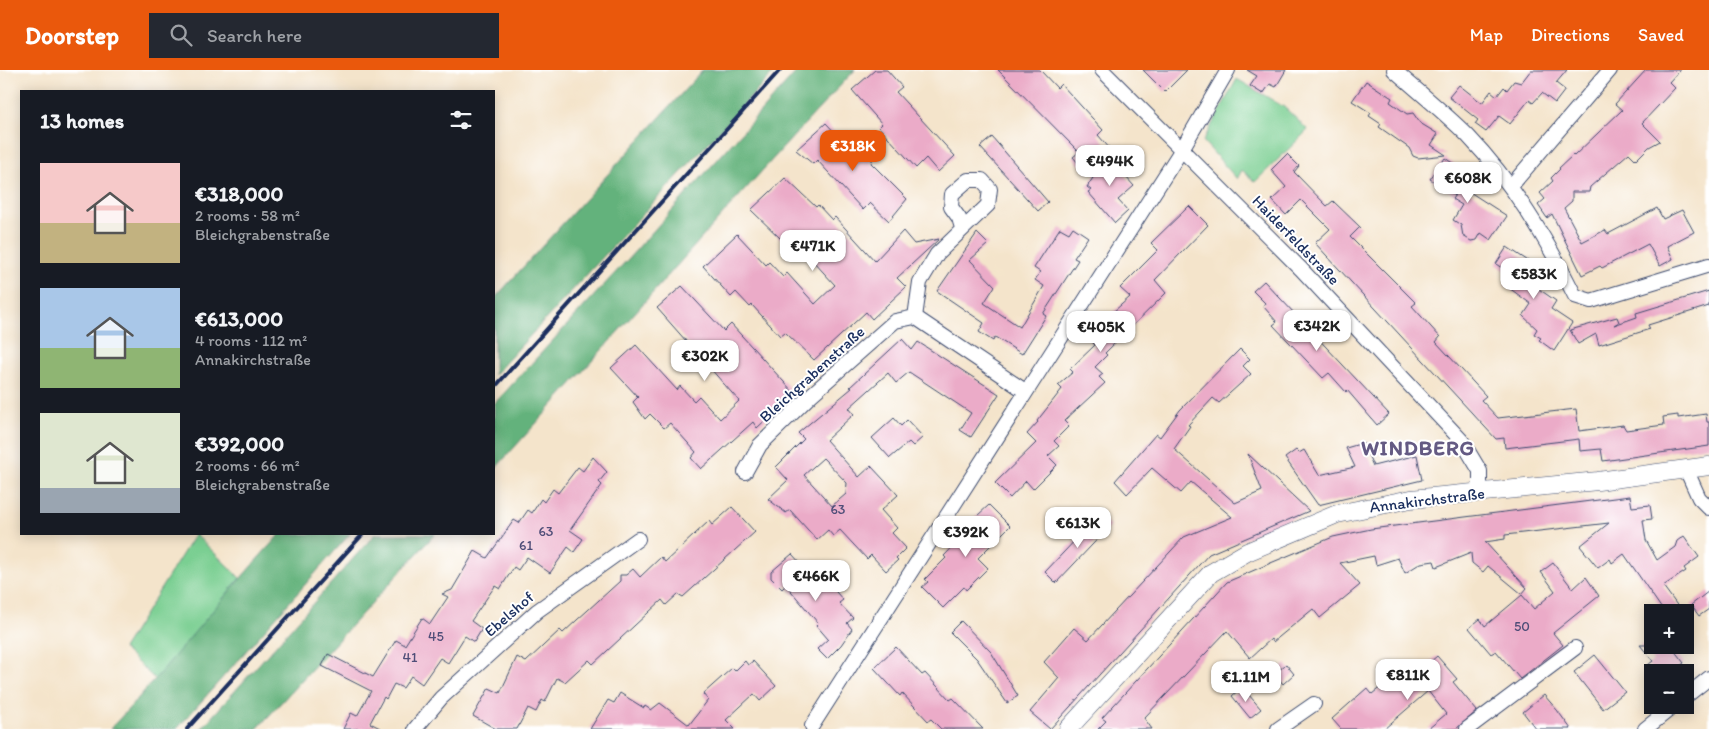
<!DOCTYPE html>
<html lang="en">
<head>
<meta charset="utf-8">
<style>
  body { margin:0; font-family:Itim,sans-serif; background:#242831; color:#f1f3f6; height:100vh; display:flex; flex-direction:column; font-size:19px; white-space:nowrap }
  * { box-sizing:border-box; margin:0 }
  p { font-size:16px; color:#9ea1a6 }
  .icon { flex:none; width:28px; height:28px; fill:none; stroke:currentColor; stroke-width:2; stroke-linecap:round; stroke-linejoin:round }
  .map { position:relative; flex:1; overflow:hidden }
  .panel { position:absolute; left:20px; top:20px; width:475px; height:445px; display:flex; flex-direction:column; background:#171b24; border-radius:0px; box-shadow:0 2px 12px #0003 }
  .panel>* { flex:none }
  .buttons { position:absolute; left:1644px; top:534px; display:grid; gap:10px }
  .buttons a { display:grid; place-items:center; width:50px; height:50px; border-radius:0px; background:#171b24; box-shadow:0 2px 12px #0003; font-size:25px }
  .price { position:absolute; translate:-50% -42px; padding:0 11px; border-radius:10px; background:#fff; color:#222; font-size:16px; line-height:32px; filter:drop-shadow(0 1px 2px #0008) }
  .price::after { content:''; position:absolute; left:50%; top:30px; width:15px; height:11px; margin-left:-8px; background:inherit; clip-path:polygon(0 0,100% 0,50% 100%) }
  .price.selected { background:#ea580c; color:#fff }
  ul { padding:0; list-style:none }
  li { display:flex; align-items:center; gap:15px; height:125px; padding:0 20px }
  li span { display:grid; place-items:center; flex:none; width:140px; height:100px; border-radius:0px; color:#555 }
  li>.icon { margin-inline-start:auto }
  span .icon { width:60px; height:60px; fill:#fffc; stroke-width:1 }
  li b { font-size:21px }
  h2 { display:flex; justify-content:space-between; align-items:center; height:60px; padding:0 20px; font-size:21px }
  header { display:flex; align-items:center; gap:30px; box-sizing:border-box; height:70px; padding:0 25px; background:#ea580c; color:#fff }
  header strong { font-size:24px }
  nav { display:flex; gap:28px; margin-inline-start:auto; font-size:18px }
  .search { width:350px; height:45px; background:#242831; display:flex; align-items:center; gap:12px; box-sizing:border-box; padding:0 18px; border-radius:0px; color:#9ea1a6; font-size:19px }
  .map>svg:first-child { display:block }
  .green { fill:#7acf92; stroke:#4a7f78 }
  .forest { fill:#63b27c; stroke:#3f706d }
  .building { fill:#ebabc8; fill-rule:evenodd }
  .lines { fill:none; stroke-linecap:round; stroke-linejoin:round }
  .minor-casing { stroke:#3c4a6e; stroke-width:16 }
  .tertiary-casing { stroke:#3c4a6e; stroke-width:19 }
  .minor { stroke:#fff; stroke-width:14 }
  .tertiary { stroke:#fff; stroke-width:18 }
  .rail { stroke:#1b2f5e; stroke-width:4 }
  .labels { text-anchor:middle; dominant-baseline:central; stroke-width:4; stroke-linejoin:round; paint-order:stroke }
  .number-label { font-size:14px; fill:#4f4e78 }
  .street-label { font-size:16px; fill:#1b2f5e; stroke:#fff }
  .district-label { font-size:21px; font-weight:bold; letter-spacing:1px; fill:#645a83; stroke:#fff }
</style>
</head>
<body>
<header>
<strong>Doorstep</strong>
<div class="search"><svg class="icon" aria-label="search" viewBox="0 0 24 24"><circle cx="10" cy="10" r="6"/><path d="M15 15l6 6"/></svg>Search here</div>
<nav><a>Map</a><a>Directions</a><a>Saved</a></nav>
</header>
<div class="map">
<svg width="1709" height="659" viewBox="0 0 1709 659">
  <rect width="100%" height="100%" fill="#fff"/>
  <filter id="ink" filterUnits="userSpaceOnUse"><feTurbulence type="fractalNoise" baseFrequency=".02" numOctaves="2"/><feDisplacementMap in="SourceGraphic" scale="10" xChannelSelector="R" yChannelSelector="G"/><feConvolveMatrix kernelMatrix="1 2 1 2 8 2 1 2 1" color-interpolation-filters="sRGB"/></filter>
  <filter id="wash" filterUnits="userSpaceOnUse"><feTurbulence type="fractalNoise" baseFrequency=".0096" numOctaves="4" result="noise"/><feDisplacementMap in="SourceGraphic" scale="20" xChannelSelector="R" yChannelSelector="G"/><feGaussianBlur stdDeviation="1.12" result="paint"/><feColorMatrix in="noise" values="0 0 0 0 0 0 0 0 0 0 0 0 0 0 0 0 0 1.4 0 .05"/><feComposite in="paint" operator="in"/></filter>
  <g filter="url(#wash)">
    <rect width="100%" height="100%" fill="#f4e4cb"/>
    <g class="green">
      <path d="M1237,9L1284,37L1308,60L1255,112L1242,100L1237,109L1203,71Z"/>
      <path d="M195,464L240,508L156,610L123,579Z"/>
    </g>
    <g class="forest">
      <path d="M703,0H776L494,305V229Z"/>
      <path d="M798,0H855C732,131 615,267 494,400V334L628,189Z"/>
      <path d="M280,464H350L177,659H110C169,596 221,528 280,464Z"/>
      <path d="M375,464H435L257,659H201Z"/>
    </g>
    <g id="blocks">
      <g class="building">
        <path d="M875,0H887L902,17L896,22L955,86L938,102L926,88L916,98L879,57L882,54L852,20Z"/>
        <path d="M998,0H1040L1057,18L1061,14L1103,60L1098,65L1111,80L1086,102L1073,87L1079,82Z"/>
        <path d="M1143,0H1187L1165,22Z"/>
        <path d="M1247,0H1286L1276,17L1270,14L1263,24L1250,16L1257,6Z"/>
        <path d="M1531,0H1567L1556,13L1565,20L1555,33L1542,23L1533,33L1529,30L1510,54L1499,46L1486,62L1475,54L1478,50L1449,27L1459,15L1482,33L1491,21L1497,26L1504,17L1507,20L1514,11L1521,13Z"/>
        <path d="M1646,0H1680L1669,12L1675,18L1642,53L1660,71L1649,77L1636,90L1629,83L1590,117L1589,122H1572V131L1564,138L1582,172L1605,160L1608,164L1657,138L1663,149L1682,140L1694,162L1667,176L1673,189L1660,196L1648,174L1602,198L1600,196L1582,205L1552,144L1547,148L1538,135L1545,129L1540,123L1553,111L1551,108L1560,99L1559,98L1573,85L1574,86L1622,40L1615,34Z"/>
        <path d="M1366,11L1392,28L1390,32L1407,44L1413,43L1420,53L1438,64L1431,75L1446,85L1418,88L1413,86L1409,78L1379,57L1381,54L1369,46L1371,43L1352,31Z"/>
        <path d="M826,53L852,81L856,77L863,85L873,88L871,93L907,129L889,151L870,133L863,140L817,90L813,94L796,80Z"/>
        <path d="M992,67L1048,132L1038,141L980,77Z"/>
        <path d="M1111,80L1122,92L1117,97L1134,116L1118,130L1128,141L1115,153L1088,122L1091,120L1087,117Z"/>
        <path d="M1287,84L1299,96L1294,102L1327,136L1333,131L1360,157L1350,167L1416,233L1412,236L1440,267L1436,272L1486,326L1481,330L1498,348L1576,339L1579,361L1623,355L1626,360L1664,355L1663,347L1678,345V348L1706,344L1707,352H1709V376L1603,391L1601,379L1580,381L1579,369L1505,378L1504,368L1496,369L1315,173L1330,159L1301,130L1286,145L1272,130L1286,117L1271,100Z"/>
        <path d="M1445,88L1470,105L1462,117L1507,146L1491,170L1481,163L1477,170L1471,171L1463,166L1461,155L1453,150L1462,135L1452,129L1455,125L1430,109Z"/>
        <path d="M785,108L816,137L818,135L832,150L835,147L875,191L903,161L914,174L939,169L897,208L906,217L872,249L866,242L814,290L785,262L780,266L752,235L750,237L736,222L731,227L703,196L737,164L766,195L769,192L783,207L787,203L815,234L835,215L801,178L797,181L784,166L781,169L751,140Z"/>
        <path d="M1189,136L1208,155L1155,210L1166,223L1105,283L1107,285L1095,297L1103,304L1099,307L1105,313L1064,351L1069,356L1054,371L1059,376L1048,386L1057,395L1033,419L1026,411L1010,428L995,413L1036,373L1027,364L1038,352L1037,351L1062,319L1058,315L1073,302L1070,299L1095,275L1089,269L1104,250L1130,227L1120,218L1158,180L1151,173Z"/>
        <path d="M1073,157L1088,167L1074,188L1078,190L1043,244L1046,246L1022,284L995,267L993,271L979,262L984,253L937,221L977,163L988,174L970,190L995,216L984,233L1020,257L1044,216L1035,210L1040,202L1034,198L1060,158L1069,163Z"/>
        <path d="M1507,177L1536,196L1526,210L1556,231L1551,239L1572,253L1554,281L1539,270L1541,268L1534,264L1537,259L1523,246L1531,234L1505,215L1512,205L1496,194Z"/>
        <path d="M1264,211L1389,344L1377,355L1347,320L1346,322L1329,303L1323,308L1273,255L1277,252L1263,236L1265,233L1253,221Z"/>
        <path d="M682,216L724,261L731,254L794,323L757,358L753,352L701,399L691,388L696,382L670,353L664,358L650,344L645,349L633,332L638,327L611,298L636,275L677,320L680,316L694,331L699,326L720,349L739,331L657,238Z"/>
        <path d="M1709,221V236L1648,255L1650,259L1599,275L1596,264L1578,274L1570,260L1617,247L1619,252L1614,255L1637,247L1636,243Z"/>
        <path d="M902,269L912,280L918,272L999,324L971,367L960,360L971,343L909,302L896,313L888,303L849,338L854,344L826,370L859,407L871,396L898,425L881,440L897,458L892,463L906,478L896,488L898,490L886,501L871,485L867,489L840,460L833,466L828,460L817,470L790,440L786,443L768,429L788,410L776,397L804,369L798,363L852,318L850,317ZM823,388L847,413L846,424L832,436L804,405Z"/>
        <path d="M1240,279L1250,289L1243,296L1251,304L1219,333L1213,328L1188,355L1190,356L1174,379L1235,433L1262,421L1248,384L1309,441L1209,484L1050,659L1030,642L1059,608L1044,592L1074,558L1088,570L1184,467L1232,447L1191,412L1181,423L1152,398L1127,424L1115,411L1156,364L1160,367L1180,340Z"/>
        <path d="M894,348L901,356L907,350L923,367L913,376L909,372L890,388L872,368Z"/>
        <path d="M1363,373L1373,396L1417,385L1422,410L1318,435L1285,388L1296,380L1299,383L1304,380L1319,405L1355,397L1346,378Z"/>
        <path d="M593,387L607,402L599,412L602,415L570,460L583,469L574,482L568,477L550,503L527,487L518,500L514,497L500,519L495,516L471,551L482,559L474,572L465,566L448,593L440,588L422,614L411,606L403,618L394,614L386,629L384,627L370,653L382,659H343L351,643L357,646L371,621L322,596L328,584L373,607L396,570L405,575L422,548L430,554L448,527L442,524L452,520L475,481L487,488L514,450L519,453L528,440L532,443L541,429L544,432L553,419L558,423L578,397L583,401Z"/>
        <path d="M1630,426L1632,437L1650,435L1652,449L1643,450L1646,470L1657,490L1675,477L1677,471L1684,466L1699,487L1684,498L1686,501L1663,516L1682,542H1664L1624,484L1612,493L1610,489L1598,498L1580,476L1609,453L1505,465V469L1485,472L1527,518L1522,524L1488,496L1483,502L1472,493L1471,483L1436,497L1434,491L1421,493L1405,503L1398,488L1376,495L1374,486L1340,493L1360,515L1320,548L1313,539L1273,572L1271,569L1250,588L1227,561L1144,648L1152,659H1098L1106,651L1102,648L1227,512L1273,492L1333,467L1371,459Z"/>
        <path d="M989,435L1010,456L978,488L988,498L966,520L964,517L943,538L922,517L928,512L925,509L946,488L944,486L969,460L966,456Z"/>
        <path d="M732,437L755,462L683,527L678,524L666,535L662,530L593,594L589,590L565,612L557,608L545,632L542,630L536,642L528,638L517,659H496L473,646L489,618L500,623L517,587L526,592L560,560L563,563L577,550L620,511V505H626L633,499L640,507L661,487L665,492L709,451L712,455Z"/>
        <path d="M1099,445L1110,456L1056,513L1045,502Z"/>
        <path d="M792,484L812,506L816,503L828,516L830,515L843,530L839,533L853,548L847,553L852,559L841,575L827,589L817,579L828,569L816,555L818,553L786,515L782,519L771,508V502Z"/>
        <path d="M1553,493L1573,519L1586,507L1599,526L1553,563L1563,575L1520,609L1496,581L1491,584L1469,558L1480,549L1485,556L1522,525L1534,539L1555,521L1541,502Z"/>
        <path d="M1709,521V539L1699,546L1691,535Z"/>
        <path d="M961,551L991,582L1018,626L1007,633L977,589L950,562Z"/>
        <path d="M1640,575H1670L1684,593L1672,602H1654L1648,595L1653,591Z"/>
        <path d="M896,577L922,605L925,603L950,630L953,628L983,659H941L931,649L928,651L902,623L900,626L874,598Z"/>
        <path d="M1595,585L1625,622L1603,639L1574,602Z"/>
        <path d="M1437,586L1457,609L1453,612L1477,641L1456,659H1428L1446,644L1428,621L1384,659H1341L1332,649L1367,618L1372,624L1398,603L1412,617L1426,603L1422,599Z"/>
        <path d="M745,591L748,595L753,591L776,616L760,631L754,624L726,650L735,659H590L608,630L614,633L620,623L644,638L645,636L651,640L660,633L689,655L708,630L703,624L732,598L735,601Z"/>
        <path d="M1286,594L1294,604L1283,614L1275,604Z"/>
        <path d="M1242,617L1261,639L1250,648L1232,626Z"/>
        <path d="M1544,625L1557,640L1571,659H1536L1523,642Z"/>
      </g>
    </g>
  </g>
  <g filter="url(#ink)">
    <use href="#blocks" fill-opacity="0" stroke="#3c4a6e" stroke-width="1"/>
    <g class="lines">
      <defs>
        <g id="minor">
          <path d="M1102,0L1301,199L1462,371L1480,401V423"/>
          <path d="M1394,0C1419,22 1445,43 1468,66C1513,113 1546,168 1575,226L1591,231L1709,195"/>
          <path d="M1511,116L1610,0"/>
          <path d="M915,247L1025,321"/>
          <path d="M1686,399L1699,428L1709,438"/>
          <path d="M745,402L760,375L811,325L895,251L915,247L920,212L937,184L988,135L990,119L982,110H968L952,124L951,137L959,148L962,158"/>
          <path d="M1685,627L1709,608"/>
          <path d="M812,656L1182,79L1228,0"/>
          <path d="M415,659L441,628L537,541L638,469"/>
          <path d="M1278,659L1314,634"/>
          <path d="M1467,659L1575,578"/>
          <path d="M1645,659L1675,635"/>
        </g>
        <path id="tertiary" d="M1068,659L1211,503L1247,482L1337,444L1411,429L1598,411L1709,396"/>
      </defs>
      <use href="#minor" class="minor-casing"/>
      <use href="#tertiary" class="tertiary-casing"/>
      <use href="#minor" class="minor"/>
      <use href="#tertiary" class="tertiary"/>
      <g class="rail">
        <path d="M494,318L780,0"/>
        <path d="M187,659L363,464"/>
      </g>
    </g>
  </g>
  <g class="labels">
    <g class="number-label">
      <text x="838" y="439">63</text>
      <text x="546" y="461">63</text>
      <text x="526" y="475">61</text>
      <text x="1522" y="556">50</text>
      <text x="436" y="566">45</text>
      <text x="410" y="587">41</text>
    </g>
    <g class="street-label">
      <text transform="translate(1296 170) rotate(46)">Haiderfeldstraße</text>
      <text transform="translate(812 304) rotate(-42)">Bleichgrabenstraße</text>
      <text transform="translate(1427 430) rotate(-7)">Annakirchstraße</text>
      <text transform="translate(509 544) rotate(-41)">Ebelshof</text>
    </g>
    <g class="district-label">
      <text x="1418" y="377">WINDBERG</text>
    </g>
  </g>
</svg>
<div class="buttons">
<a>+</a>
<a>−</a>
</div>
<b class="price selected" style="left:853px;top:102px">€318K</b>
<b class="price" style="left:1110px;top:117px">€494K</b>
<b class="price" style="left:1468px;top:134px">€608K</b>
<b class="price" style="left:813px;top:202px">€471K</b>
<b class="price" style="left:1534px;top:230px">€583K</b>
<b class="price" style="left:1317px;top:282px">€342K</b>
<b class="price" style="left:1101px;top:283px">€405K</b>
<b class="price" style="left:705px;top:312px">€302K</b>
<b class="price" style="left:1078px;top:479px">€613K</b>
<b class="price" style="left:966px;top:488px">€392K</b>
<b class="price" style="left:816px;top:532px">€466K</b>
<b class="price" style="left:1408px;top:631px">€811K</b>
<b class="price" style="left:1246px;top:633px">€1.11M</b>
<section class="panel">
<h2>13 homes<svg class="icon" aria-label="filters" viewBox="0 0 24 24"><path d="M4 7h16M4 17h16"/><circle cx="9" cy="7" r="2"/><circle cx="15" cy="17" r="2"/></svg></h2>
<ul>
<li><span style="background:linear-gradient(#f6c9c9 60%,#c2b280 0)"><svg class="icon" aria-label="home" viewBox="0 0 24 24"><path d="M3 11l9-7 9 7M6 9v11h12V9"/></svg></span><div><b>€318,000</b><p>2 rooms · 58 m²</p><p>Bleichgrabenstraße</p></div></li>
<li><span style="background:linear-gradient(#a9c7e8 60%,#8fb573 0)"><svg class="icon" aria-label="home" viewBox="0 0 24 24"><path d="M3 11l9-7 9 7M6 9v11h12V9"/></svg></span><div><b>€613,000</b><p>4 rooms · 112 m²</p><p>Annakirchstraße</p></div></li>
<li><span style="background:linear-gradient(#dfe7d0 75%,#9aa5b1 0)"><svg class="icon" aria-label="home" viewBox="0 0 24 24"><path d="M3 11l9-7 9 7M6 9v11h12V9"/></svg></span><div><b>€392,000</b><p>2 rooms · 66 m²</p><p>Bleichgrabenstraße</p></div></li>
</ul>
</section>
</div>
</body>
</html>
